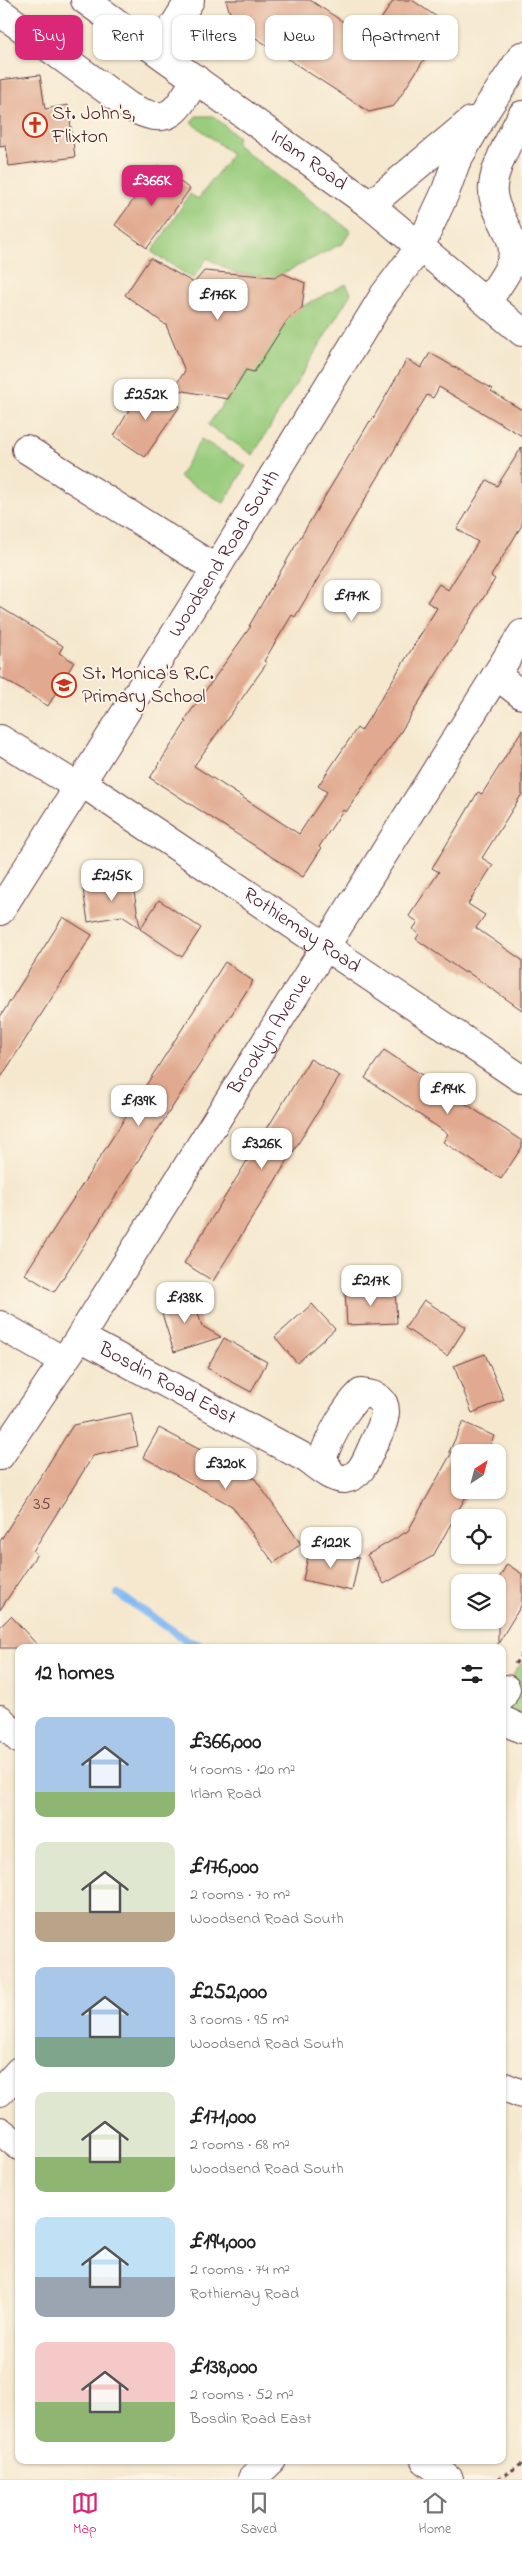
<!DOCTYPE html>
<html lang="en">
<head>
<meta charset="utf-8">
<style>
  body { margin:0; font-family:"Indie Flower",sans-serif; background:#f2f2f2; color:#222; height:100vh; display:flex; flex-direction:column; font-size:19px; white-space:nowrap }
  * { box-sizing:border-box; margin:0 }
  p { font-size:16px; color:#767676 }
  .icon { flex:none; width:28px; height:28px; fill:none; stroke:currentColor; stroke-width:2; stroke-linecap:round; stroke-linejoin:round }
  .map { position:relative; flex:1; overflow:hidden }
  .sheet { position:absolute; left:15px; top:1644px; width:491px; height:820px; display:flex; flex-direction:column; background:#fff; border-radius:10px; box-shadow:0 1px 4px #0004 }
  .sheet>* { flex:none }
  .guide { position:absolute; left:15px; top:15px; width:492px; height:45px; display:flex; gap:10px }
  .needle { width:32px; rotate:36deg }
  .controls { position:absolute; left:451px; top:1444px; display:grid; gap:10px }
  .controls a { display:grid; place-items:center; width:55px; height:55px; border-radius:10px; background:#fff; box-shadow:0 1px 4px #0004; font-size:25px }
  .price { position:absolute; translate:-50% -42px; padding:0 11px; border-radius:10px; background:#fff; color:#222; font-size:16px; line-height:32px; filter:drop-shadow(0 1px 2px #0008) }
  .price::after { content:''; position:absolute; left:50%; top:30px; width:15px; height:11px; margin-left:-8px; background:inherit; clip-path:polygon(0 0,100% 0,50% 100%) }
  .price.current { background:#db2777; color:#fff }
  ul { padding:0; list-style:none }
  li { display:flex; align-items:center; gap:15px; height:125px; padding:0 20px }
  li span { display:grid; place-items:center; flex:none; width:140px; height:100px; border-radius:10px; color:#555 }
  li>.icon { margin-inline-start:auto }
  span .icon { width:60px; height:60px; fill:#fffc; stroke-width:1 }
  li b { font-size:21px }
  h2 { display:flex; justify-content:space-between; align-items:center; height:60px; padding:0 20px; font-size:21px }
  .chip { padding:0 18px; border-radius:10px; background:#fff; box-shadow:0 1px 4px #0004; font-size:18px; line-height:45px }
  .chip.current { background:#db2777; color:#fff }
  .dock { display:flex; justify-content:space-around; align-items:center; height:70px; border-top:1px solid #e0e0e0; background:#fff; font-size:14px; color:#767676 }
  .dock a { display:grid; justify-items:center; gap:2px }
  .dock .current { color:#db2777 }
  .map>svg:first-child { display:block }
  .green { fill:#99cc7d; stroke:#727654 }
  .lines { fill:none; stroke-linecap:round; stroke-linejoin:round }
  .stream { stroke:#85b9f3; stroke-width:8 }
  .building { fill:#e1aa90 }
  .minor-casing { stroke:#643d44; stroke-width:30 }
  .path { stroke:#643d44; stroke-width:3; stroke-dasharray:4 4; stroke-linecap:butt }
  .minor { stroke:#fff; stroke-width:28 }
  .labels { text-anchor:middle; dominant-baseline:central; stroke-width:4; stroke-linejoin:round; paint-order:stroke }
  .number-label { font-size:18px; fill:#704244 }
  .poi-label { font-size:20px; fill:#4a1f2b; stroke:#fcf5e5; text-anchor:start }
  .street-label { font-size:20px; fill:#4a1f2b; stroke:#fcf5e5 }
</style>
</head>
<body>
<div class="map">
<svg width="522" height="2479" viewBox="0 0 522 2479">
  <rect width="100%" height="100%" fill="#fcf5e5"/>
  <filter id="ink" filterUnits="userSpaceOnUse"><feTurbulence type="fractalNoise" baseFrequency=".02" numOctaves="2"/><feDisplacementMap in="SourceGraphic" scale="10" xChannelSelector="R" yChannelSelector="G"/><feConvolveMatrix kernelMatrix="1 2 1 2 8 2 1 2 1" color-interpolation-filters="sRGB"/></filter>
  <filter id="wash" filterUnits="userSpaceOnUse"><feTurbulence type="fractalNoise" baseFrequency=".0096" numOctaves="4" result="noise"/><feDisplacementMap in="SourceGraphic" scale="20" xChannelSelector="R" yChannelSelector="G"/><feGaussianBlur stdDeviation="1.12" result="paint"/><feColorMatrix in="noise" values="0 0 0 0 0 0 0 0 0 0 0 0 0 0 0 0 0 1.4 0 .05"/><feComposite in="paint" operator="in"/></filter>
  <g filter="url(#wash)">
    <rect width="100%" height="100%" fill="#f5e8cf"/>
    <g class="green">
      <path d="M196,116H213L238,137L236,143L239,147L351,231L343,243L266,282L262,276L235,273L207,258L193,279L152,252L190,194L198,199L232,154L191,122Z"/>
      <path d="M346,284L351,293L253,455L208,425L287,314Z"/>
      <path d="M201,439L246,466L224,503L179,477Z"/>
      <path d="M522,1662V1717L508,1711L510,1679Z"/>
    </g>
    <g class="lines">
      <path class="stream" d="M118,1594L188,1641L211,1648"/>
    </g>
    <g id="blocks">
      <g class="building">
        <path d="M226,0H310L354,29L377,25L394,0H412L447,24L394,106L369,112L233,23Z"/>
        <path d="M40,75L45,109L68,105L75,157L9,166L6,146L0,147V80Z"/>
        <path d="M158,166L190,189L147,248L115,225Z"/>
        <path d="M150,258L194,283L204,271L275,277L282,273L305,283L302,308L288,319L254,372L246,370L228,399L173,389L185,371L166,325L125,295Z"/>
        <path d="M430,353L493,389L491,391L522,410V436L439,387L433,398L427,395L295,617L292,615L264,661L267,663L194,766L299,834L327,792L318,786L357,728L361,731L437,608L427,602L439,584L448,590L478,542L457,529L487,480L497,486L522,447V525L491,576L495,579L400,733L346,812L343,810L319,847L321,849L303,877L150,778L186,722L184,721L251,626H249L297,543L370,421L371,422L407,359L421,368Z"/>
        <path d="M143,386L180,406L145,457L114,436Z"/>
        <path d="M0,607L63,646L59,653L74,662L48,706L0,677Z"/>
        <path d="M522,730V794L482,858L493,865L468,904L485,915L476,928L522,960V1010L466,971L465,973L416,939L419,934L413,929L418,922L409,916L439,872L432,868L459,824L478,792L482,794Z"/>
        <path d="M132,880L140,928L122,916L88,922L83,889Z"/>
        <path d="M159,900L201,928L182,957L140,929Z"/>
        <path d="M63,917L92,935L0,1079V1017Z"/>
        <path d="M225,962L253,981L54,1292L25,1274Z"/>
        <path d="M384,1050L522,1141V1147L501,1179L443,1142L448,1134L365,1078Z"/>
        <path d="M310,1059L340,1076L213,1281L184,1263Z"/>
        <path d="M395,1289L397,1323L347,1325L345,1291Z"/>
        <path d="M192,1294L202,1326L221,1337L174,1352L159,1304Z"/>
        <path d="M424,1300L466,1327L447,1356L405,1328Z"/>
        <path d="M312,1304L335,1329L297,1363L275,1337Z"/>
        <path d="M224,1338L267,1362L251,1392L207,1368Z"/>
        <path d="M485,1354L504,1400L472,1413L454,1366Z"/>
        <path d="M131,1413L138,1446L93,1456L33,1551L37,1554L0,1610V1541L73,1425Z"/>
        <path d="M463,1422L494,1436L487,1452H460V1490L468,1493L433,1556L384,1584L367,1555L408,1531L452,1452H449Z"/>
        <path d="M159,1428L255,1479L301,1544L274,1563L232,1506L143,1457Z"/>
        <path d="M310,1547L359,1558L352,1591L303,1580Z"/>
        <path d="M507,1564L522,1574V1604L498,1644V1580Z"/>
        <path d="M11,1616L40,1648H0V1627Z"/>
      </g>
    </g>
  </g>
  <g filter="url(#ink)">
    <use href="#blocks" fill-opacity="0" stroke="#643d44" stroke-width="1"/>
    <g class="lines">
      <defs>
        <g id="minor">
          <path id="s1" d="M85,0L370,205L522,332"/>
          <path d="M0,12L130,107C170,127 175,113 196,79"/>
          <path d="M158,51L190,0"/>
          <path d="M370,205L471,121"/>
          <path d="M487,302C495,289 508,274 512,259C518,234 490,212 493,186C495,164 512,135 522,115"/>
          <path d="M26,449L216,569"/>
          <path d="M496,675L522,695"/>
          <path d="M0,739L78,787"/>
          <path id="s2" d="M81,782L522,1079"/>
          <path id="s3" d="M0,911L216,569L384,295L420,247L445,193L456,162L488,107L522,56"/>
          <path d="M0,1325L64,1361"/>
          <path id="s4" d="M80,1337L307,1459C317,1466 332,1480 345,1479C351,1478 357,1474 361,1469C366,1462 370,1452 373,1445C384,1423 398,1396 361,1393C344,1409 330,1437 322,1459L333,1476"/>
          <path id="s5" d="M0,1456L80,1337L522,634"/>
          <path d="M502,1697L506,1689"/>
          <path d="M0,1719L19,1739"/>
          <path d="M502,1720L522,1729"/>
          <path d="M502,2086L522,2094"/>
          <path d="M0,2092L19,2071"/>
          <path d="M0,2131L19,2146"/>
          <path d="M425,2460L449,2479"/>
          <path d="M252,2479L272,2460"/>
        </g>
      </defs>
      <use href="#minor" class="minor-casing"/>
      <g class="path">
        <path d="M515,1664L522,1654"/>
        <path d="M498,2479L522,2464"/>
      </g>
      <use href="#minor" class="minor"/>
    </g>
  </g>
  <defs>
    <symbol id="church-ring" viewBox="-11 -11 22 22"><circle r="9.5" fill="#fcf5e5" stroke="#c8321e" stroke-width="1.5"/><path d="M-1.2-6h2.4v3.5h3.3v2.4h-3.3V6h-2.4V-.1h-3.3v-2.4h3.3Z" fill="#c8321e"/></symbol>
    <symbol id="school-ring" viewBox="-11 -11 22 22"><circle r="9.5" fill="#fcf5e5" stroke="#c8321e" stroke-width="1.5"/><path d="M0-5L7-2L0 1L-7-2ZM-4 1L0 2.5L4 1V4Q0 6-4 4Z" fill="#c8321e"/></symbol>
  </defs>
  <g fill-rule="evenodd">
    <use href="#church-ring" x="21" y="111" width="28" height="28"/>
    <use href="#school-ring" x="50" y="671" width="28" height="28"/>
  </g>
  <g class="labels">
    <g class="number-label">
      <text x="42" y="1505">35</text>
    </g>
    <g class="poi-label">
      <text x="52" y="114">St. John's,<tspan x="52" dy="23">Flixton</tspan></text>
      <text x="82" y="674">St. Monica's R.C.<tspan x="82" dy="23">Primary School</tspan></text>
    </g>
    <g class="street-label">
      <text stroke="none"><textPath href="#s1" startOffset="275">Irlam Road</textPath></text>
      <text stroke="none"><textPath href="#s3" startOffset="422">Woodsend Road South</textPath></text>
      <text stroke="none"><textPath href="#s2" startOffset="266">Rothiemay Road</textPath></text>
      <text stroke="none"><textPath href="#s5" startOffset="501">Brooklyn Avenue</textPath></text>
      <text stroke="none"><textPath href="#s4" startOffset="99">Bosdin Road East</textPath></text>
    </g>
  </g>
</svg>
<div class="controls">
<a><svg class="needle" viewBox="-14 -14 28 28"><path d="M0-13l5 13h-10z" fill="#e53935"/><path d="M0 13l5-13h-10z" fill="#767676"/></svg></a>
<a><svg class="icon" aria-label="locate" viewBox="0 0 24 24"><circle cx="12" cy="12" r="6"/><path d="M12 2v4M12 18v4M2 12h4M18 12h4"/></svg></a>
<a><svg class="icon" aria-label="layers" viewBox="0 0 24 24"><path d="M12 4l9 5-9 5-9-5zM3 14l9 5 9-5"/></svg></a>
</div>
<b class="price current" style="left:152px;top:207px">£366K</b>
<b class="price" style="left:218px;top:321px">£176K</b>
<b class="price" style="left:146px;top:421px">£252K</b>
<b class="price" style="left:352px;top:622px">£171K</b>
<b class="price" style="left:112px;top:902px">£215K</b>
<b class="price" style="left:448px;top:1115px">£194K</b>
<b class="price" style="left:139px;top:1127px">£139K</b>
<b class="price" style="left:262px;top:1170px">£326K</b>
<b class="price" style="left:371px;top:1307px">£217K</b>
<b class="price" style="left:185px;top:1324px">£138K</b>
<b class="price" style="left:226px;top:1490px">£320K</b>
<b class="price" style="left:331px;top:1569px">£122K</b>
<div class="guide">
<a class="chip current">Buy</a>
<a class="chip">Rent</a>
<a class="chip">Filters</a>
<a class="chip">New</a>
<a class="chip">Apartment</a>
</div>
<section class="sheet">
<h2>12 homes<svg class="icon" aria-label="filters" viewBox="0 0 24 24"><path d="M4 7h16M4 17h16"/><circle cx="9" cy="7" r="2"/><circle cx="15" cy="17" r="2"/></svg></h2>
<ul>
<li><span style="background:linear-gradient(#a9c7e8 75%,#8fb573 0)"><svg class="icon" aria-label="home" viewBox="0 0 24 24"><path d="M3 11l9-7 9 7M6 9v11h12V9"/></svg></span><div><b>£366,000</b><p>4 rooms · 120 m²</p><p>Irlam Road</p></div></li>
<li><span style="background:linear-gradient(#dfe7d0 70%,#b9a48a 0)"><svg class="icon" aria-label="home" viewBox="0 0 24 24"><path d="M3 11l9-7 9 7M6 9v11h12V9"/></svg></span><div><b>£176,000</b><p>2 rooms · 70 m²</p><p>Woodsend Road South</p></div></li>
<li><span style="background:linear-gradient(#a9c7e8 70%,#7fa58c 0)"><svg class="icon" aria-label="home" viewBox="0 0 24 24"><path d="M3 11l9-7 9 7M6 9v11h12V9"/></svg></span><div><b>£252,000</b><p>3 rooms · 95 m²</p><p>Woodsend Road South</p></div></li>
<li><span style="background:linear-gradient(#dfe7d0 65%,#8fb573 0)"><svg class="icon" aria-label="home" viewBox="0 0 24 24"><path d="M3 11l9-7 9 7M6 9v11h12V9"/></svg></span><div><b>£171,000</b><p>2 rooms · 68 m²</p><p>Woodsend Road South</p></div></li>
<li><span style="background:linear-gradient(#bfe0f5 60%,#9aa5b1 0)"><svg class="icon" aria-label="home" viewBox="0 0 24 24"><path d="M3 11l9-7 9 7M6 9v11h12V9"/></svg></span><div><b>£194,000</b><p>2 rooms · 74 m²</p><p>Rothiemay Road</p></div></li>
<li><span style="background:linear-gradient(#f6c9c9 60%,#8fb573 0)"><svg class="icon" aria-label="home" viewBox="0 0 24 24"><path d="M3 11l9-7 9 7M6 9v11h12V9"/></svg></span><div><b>£138,000</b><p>2 rooms · 52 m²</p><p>Bosdin Road East</p></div></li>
</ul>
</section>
</div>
<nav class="dock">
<a class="current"><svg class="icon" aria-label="map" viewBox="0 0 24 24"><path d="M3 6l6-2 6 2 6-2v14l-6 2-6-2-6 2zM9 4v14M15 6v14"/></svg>Map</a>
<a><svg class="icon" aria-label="saved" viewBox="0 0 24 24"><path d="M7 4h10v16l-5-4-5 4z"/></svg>Saved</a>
<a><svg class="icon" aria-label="home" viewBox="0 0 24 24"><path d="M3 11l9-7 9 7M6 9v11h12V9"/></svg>Home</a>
</nav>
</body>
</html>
